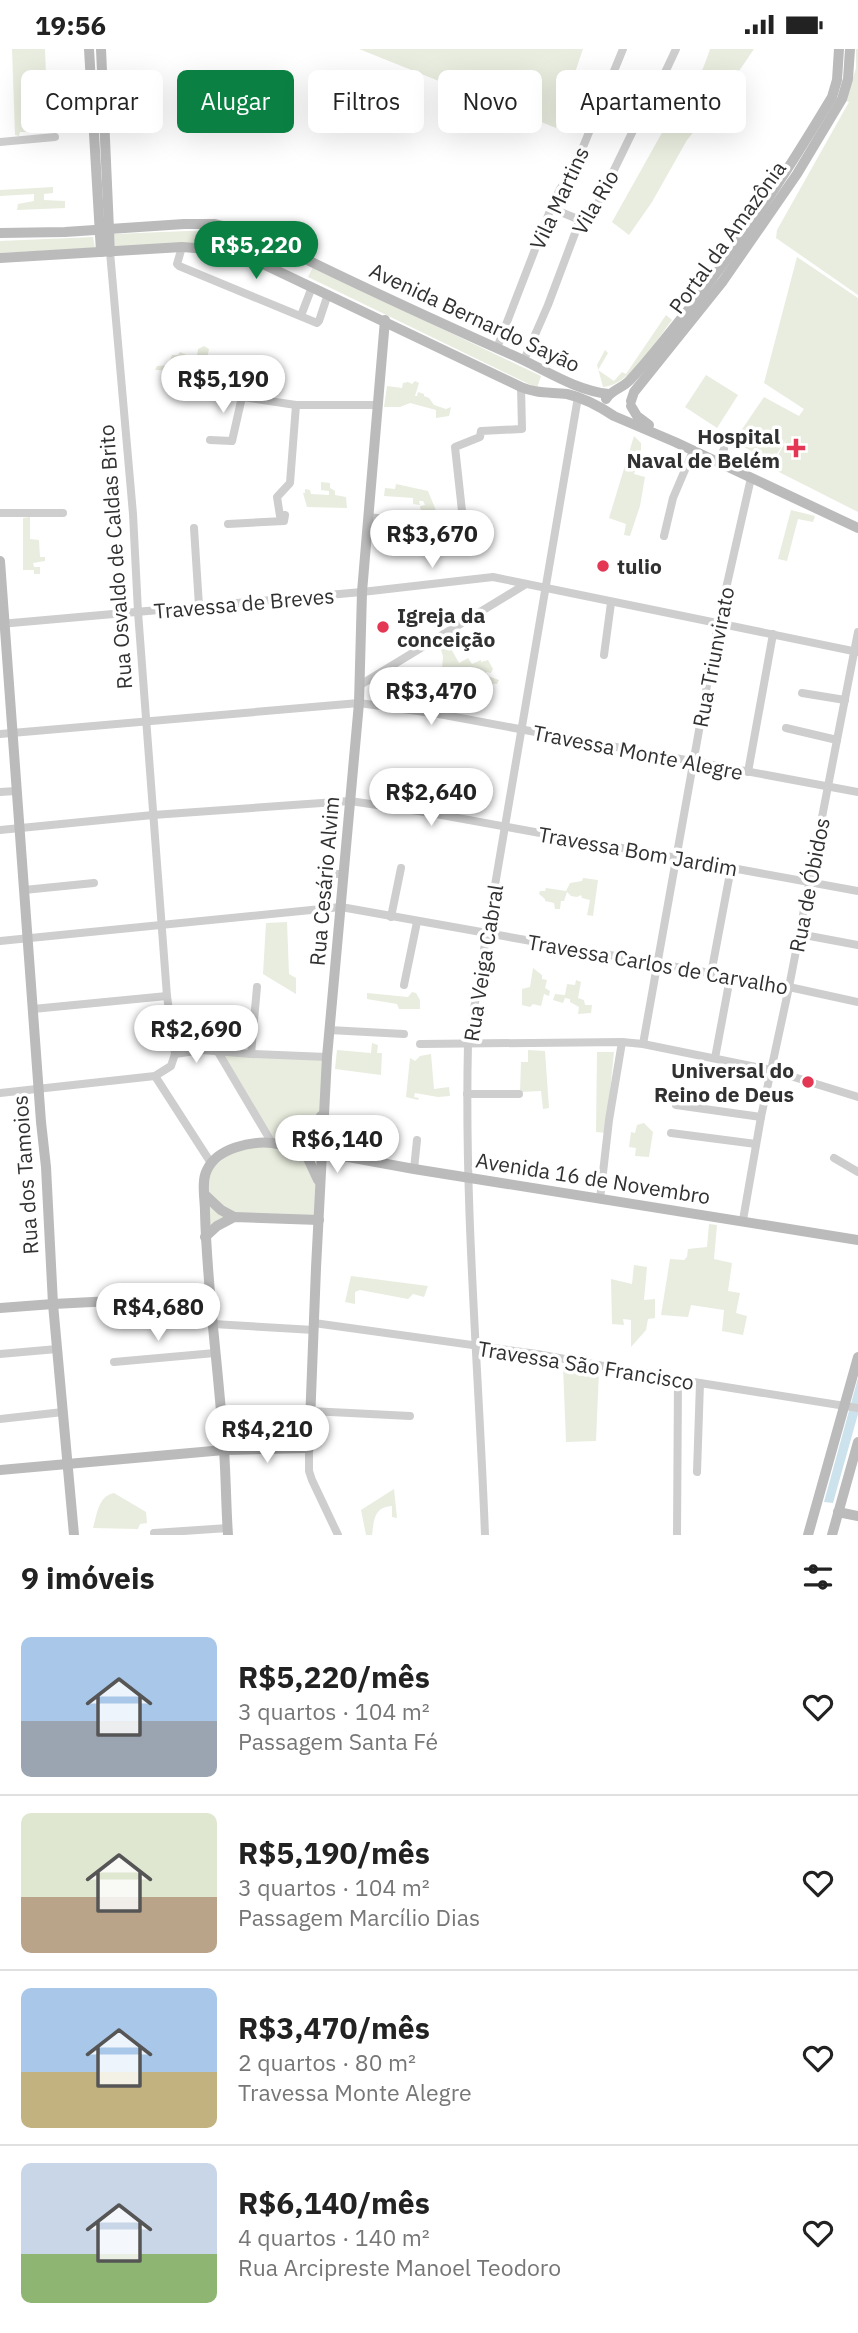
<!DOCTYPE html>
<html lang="pt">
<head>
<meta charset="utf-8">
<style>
  body { margin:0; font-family:"IBM Plex Sans",sans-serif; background:#f6f6f6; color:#222; height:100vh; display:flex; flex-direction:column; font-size:26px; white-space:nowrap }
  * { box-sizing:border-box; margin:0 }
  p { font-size:23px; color:#767676 }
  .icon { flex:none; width:38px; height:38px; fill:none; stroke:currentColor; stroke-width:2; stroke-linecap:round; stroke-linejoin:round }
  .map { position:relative; height:1486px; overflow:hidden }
  .sheet { display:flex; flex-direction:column; background:#fff; flex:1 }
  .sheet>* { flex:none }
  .banner { position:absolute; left:21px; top:21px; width:817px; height:63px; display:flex; gap:14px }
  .price { position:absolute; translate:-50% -60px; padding:0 16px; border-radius:24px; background:#fff; color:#222; font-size:23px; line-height:46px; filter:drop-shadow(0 2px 4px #0008) }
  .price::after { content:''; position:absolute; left:50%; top:42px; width:21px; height:16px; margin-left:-10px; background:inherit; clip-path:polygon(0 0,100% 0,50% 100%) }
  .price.current { background:#0b8043; color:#fff }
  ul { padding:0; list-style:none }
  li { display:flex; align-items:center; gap:21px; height:175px; padding:0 21px }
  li+li { border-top:2px solid #e0e0e0 }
  li span { display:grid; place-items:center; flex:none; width:196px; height:140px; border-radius:10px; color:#555 }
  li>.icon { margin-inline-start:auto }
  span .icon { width:84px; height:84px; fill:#fffc; stroke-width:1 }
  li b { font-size:30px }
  h2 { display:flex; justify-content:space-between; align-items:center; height:84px; padding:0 21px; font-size:30px }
  .tag { padding:0 24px; border-radius:10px; background:#fff; box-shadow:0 7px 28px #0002; font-size:24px; line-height:63px }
  .tag.current { background:#0b8043; color:#fff }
  .status { display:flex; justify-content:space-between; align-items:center; height:49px; padding:0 35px; background:#fff; direction:ltr }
  .status svg { height:19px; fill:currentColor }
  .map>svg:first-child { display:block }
  .green { fill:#e8eddf }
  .water { fill:#cce2ec }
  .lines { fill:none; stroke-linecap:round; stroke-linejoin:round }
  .street { stroke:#cecece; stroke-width:8 }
  .secondary { stroke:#bbb; stroke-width:10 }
  .poi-dot { fill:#e33753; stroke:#fff; stroke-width:2.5 }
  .labels { text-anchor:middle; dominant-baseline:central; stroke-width:7; stroke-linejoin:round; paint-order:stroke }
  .street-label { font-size:21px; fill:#313131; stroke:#fff }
  .poi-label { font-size:21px; font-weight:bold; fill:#313131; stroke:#fff; text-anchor:end }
</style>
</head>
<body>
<div class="status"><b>19:56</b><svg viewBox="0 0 49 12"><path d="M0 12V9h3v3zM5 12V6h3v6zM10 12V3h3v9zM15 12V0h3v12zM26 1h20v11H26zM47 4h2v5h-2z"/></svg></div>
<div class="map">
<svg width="858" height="1486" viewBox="0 0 858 1486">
  <rect width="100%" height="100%" fill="#fff"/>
  <g class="green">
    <path d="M12,0H45L48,78L30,79V83H20L19,87L15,86Z"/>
    <path d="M359,0H583L556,79Z"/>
    <path d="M710,0H754L720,50L687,91L652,153L629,186L612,173L682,48C699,32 703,21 710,0Z"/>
    <path d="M856,0H858V246L776,189L777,181L849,53L846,52L856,19Z"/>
    <path d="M53,138V144L44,145V151L65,152V159L17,161L18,155L34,152V145L0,147V141Z"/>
    <path d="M188,182C220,182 241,187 271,197L265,209L232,196L213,193L115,198L114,185Z"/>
    <path d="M93,188L95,199L0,204V192Z"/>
    <path d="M797,208L858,249V463L771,419L788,388L771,414L734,392L764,348L799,367L804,360L764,334Z"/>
    <path d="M313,218L541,327L537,339L308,228Z"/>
    <path d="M666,266L672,271C657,291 629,337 603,338L597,316L605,301L608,304L598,321L614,332L622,323L626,325Z"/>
    <path d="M204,297L209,300L204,324L197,323V320L190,318L188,322L155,321L157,317L173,316L170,311L172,306H178L180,303L191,308L190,315L198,316L200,308L197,307L198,300Z"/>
    <path d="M706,326L738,346L717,379L685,358Z"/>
    <path d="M415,332L419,334L415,347H417L418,343L424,345V347L429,349L434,356L446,360L451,358L449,367L436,369V361L410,354L400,358H384L387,337L402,339L403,334L408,333L412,335Z"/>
    <path d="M634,387L641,394V403L634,425L645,428L640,457L630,487L624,486L626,475L609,469Z"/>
    <path d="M321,433L330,434V439L335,442V446L346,448L347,459L307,458L303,444H305V440L310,441L311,445L329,446V442L321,441Z"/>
    <path d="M396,435L428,442L437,464L421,462L420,457L425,456L423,452H419L420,456L413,455V449L384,447L385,439L395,440Z"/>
    <path d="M791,461L815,467L813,473L798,470L787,512L778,510Z"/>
    <path d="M30,468V490L39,491L40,508H45V512L33,514L34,518H40V525H34V521H23V469Z"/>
    <path d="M445,589L459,614L468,609L472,615L481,611V613L488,611L493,620L491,624L486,623L485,626L499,631L497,635L469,632L470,623L463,621L461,623L442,621L443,607L438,592Z"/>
    <path d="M583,829L598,831L593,867L587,866L590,851L582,849L581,846L577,848L571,847L567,843L564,852H561L560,860H555L554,854L545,852V850L539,845L540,842H545L546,839L566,842L570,834L582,832Z"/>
    <path d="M287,873L289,925L296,929V945L263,925L266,874Z"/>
    <path d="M533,919L542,926V930L547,931L545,939L550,942L549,947L544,945L541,957L533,955L530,958L522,956V940L530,938Z"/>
    <path d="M576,931L581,933L578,949L584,951L585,956H592L591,964L578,965L579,958L570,953V950L565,949L563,954L553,951L555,945L565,946L567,935L575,936Z"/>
    <path d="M412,943L416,944L420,951V960H399L397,955L367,950V944L408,948Z"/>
    <path d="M372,994L378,996L377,1004H382L381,1026L335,1020L337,1001L371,1004Z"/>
    <path d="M528,1001L545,1002L549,1059L543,1060L541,1042L520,1043L521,1013H528Z"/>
    <path d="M218,1003L327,1008L322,1103L272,1094Z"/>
    <path d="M597,1003H614L606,1084L596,1083Z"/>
    <path d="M431,1005L434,1040L449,1038L450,1047L438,1048L415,1044L414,1048L419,1049L418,1051L406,1048L410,1009L415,1012L420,1007Z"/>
    <path d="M644,1074L653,1083L649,1108L635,1107L636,1099L629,1098L631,1083L635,1084L637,1076Z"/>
    <path d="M272,1097L301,1103L316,1133L315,1171L234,1167L208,1184L207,1144L210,1122C232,1100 242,1098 272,1097Z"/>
    <path d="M709,1175L717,1176L714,1210L732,1214L728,1242L740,1244L736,1264L747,1267L743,1286L722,1282L724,1261L691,1256L688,1268L661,1266L670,1210L684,1211L687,1208L688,1200L707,1198Z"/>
    <path d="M634,1216L647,1218L644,1251L655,1250V1269L648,1270L646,1281L631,1298V1271L623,1270L624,1276L612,1275L611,1230L632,1235Z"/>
    <path d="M351,1227L428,1237L424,1248L413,1245L408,1250L360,1241L355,1243V1255L345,1253Z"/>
    <path d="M563,1316L599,1322L596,1392L566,1393Z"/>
    <path d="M394,1440L397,1469L392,1468V1457C374,1458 374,1471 372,1486H366L361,1461Z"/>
    <path d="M114,1444L146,1463L147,1474L140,1475L138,1480L93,1479C97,1466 98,1447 114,1444Z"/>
  </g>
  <path class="water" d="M858,1329V1365L833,1454L824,1453Z"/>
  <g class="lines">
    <g class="street">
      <path d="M0,93L55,88"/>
      <path d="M551,159L580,171"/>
      <path d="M182,198L177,215L179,217L317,274L319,272L328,245"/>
      <path d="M302,264L312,238"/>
      <path d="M497,299L551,159L560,140L574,120L623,0"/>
      <path d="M524,311L548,256L580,171L584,164L597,156L645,57L661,32L676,0"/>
      <path d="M189,340L296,356H377"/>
      <path d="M210,391L232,392L242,348"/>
      <path d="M718,413L724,400"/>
      <path d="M0,464H63"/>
      <path d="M368,468L412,473L457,469L462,462L455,398L480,388L481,382L522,380L521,338"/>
      <path d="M228,475L284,472L285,466L280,467L277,448L290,434L296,356"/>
      <path d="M194,479L199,557"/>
      <path d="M664,487L673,449L693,402"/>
      <path d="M0,575L362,543L493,528L858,603"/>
      <path d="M604,606L611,554"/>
      <path d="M360,636L526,535"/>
      <path d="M802,644L845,651"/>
      <path d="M786,679L837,691"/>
      <path d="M0,685L359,654L439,665L858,743"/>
      <path d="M748,723L773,585"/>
      <path d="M0,743L16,742"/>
      <path d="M0,781L153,766L350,752L425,763L858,842"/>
      <path d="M328,825H343"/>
      <path d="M24,841L94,834"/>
      <path d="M391,868L401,819"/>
      <path d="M799,885L858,896"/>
      <path d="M0,892L341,858L789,938L858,953"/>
      <path d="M711,925L731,819"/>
      <path d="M404,936L417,873"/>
      <path d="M33,960L167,947"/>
      <path d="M329,981L404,985"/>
      <path d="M420,995L622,993L643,995L771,1021L858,1048"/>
      <path d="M643,995L718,575L751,429"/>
      <path d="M218,1003L272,1094"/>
      <path d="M175,1005L202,1001L251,1005L327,1008"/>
      <path d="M251,1005L257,938"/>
      <path d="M715,1009L730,929"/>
      <path d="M155,1027L211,1114"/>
      <path d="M0,1044L155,1027L171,1017L175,1005L167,947L138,563L133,465L110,203"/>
      <path d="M467,1045H519"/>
      <path d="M676,1056L761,1068"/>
      <path d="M671,1084L756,1095"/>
      <path d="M834,1109L858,1123"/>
      <path d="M414,1120L417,1091"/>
      <path d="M600,1150L609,1071L622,993"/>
      <path d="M743,1171L761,1068L789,938L858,583"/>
      <path d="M314,1274L537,1305L681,1331L858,1359"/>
      <path d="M213,1275L314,1281"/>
      <path d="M0,1305L57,1300"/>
      <path d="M114,1313L215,1304"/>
      <path d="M310,1362L410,1367"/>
      <path d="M0,1370L63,1363"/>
      <path d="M309,1399V1422L312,1431L338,1486"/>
      <path d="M697,1423L700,1334"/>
      <path d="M154,1484L228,1479"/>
      <path d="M485,1486C479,1323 464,1159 468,995L578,348"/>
      <path d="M677,1486L678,1330"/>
    </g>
    <g class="secondary">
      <path d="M89,0L101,203"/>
      <path d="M101,0L110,203"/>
      <path d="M0,184L65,183L184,175H215L257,186C340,228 425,267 510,305C543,319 573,341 609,345"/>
      <path d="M0,209L182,198L222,201L244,206L521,338C537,345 551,343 567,345C585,349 599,357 614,367L675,393L858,479"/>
      <path d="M606,350C611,341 623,339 630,331C650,310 667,287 685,265C740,196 787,123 832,48L837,31L839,0"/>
      <path d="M631,352L634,343L723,232L797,125L842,50L848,30L850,0"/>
      <path d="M631,357L637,367L649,376"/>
      <path d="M0,512L41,1073L46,1118L53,1255L74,1486"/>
      <path d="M318,1131L304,1101L321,1067"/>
      <path d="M204,1145L221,1161L234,1168"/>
      <path d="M205,1188L217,1177L234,1168L319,1171"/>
      <path d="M0,1259L53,1255L211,1247"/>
      <path d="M0,1421L224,1401L309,1399L316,1219L327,1008L359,654L362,543L385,271"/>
      <path d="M838,1463L858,1467"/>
      <path d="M228,1486C226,1458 226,1429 224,1401C219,1322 207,1242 205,1163C205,1150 201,1132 207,1121C217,1099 251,1092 272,1094L414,1120L858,1191"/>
      <path d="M808,1486L858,1308"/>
      <path d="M832,1486L858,1393"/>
    </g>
  </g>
  <g class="poi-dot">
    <path d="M792.5 388.5h7v7h7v7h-7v7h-7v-7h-7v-7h7z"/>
    <circle cx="603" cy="517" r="7"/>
    <circle cx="383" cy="578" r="7"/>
    <circle cx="808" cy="1033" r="7"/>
  </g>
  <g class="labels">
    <g class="street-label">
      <text transform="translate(559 149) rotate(-65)">Vila Martins</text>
      <text transform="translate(595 153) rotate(-60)">Vila Rio</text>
      <text transform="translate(727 188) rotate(-54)">Portal da Amazônia</text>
      <text transform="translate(475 268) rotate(25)">Avenida Bernardo Sayão</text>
      <text transform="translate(115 508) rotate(-94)">Rua Osvaldo de Caldas Brito</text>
      <text transform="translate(244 554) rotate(-5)">Travessa de Breves</text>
      <text transform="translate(713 608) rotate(-79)">Rua Triunvirato</text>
      <text transform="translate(638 703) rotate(11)">Travessa Monte Alegre</text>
      <text transform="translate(638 802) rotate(10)">Travessa Bom Jardim</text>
      <text transform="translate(324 832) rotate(-85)">Rua Cesário Alvim</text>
      <text transform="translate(809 836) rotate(-79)">Rua de Óbidos</text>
      <text transform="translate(483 914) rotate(-81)">Rua Veiga Cabral</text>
      <text transform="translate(658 915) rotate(10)">Travessa Carlos de Carvalho</text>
      <text transform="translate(25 1126) rotate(-94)">Rua dos Tamoios</text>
      <text transform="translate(593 1129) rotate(9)">Avenida 16 de Novembro</text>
      <text transform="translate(586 1316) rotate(9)">Travessa São Francisco</text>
    </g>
    <g class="poi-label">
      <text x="780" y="387">Hospital<tspan x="780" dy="24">Naval de Belém</tspan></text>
      <text x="617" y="517" text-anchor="start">tulio</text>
      <text x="397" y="566" text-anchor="start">Igreja da<tspan x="397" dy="24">conceição</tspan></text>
      <text x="794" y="1021">Universal do<tspan x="794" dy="24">Reino de Deus</tspan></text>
    </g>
  </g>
</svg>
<b class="price current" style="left:256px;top:232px">R$5,220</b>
<b class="price" style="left:223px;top:366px">R$5,190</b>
<b class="price" style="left:432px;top:521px">R$3,670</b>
<b class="price" style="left:431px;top:678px">R$3,470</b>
<b class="price" style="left:431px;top:779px">R$2,640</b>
<b class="price" style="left:196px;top:1016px">R$2,690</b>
<b class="price" style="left:337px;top:1126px">R$6,140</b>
<b class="price" style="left:158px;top:1294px">R$4,680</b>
<b class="price" style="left:267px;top:1416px">R$4,210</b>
<div class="banner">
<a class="tag">Comprar</a>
<a class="tag current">Alugar</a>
<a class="tag">Filtros</a>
<a class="tag">Novo</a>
<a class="tag">Apartamento</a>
</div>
</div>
<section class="sheet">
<h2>9 imóveis<svg class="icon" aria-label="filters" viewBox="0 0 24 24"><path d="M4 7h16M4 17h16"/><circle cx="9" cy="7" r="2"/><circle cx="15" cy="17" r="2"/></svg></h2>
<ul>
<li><span style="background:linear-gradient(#a9c7e8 60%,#9aa5b1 0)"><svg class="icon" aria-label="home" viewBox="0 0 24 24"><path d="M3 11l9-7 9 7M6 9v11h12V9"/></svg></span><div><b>R$5,220/mês</b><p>3 quartos · 104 m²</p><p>Passagem Santa Fé</p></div><svg class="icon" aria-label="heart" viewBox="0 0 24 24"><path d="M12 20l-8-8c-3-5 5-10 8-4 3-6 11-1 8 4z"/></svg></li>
<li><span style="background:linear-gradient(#dfe7d0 60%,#b9a48a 0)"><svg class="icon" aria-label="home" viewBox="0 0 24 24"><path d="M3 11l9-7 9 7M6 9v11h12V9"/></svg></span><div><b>R$5,190/mês</b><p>3 quartos · 104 m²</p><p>Passagem Marcílio Dias</p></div><svg class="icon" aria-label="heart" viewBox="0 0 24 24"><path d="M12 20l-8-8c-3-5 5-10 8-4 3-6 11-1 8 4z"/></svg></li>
<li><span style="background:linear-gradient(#a9c7e8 60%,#c2b280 0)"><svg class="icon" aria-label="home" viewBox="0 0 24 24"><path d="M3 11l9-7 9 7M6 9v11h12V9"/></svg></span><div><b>R$3,470/mês</b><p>2 quartos · 80 m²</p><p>Travessa Monte Alegre</p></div><svg class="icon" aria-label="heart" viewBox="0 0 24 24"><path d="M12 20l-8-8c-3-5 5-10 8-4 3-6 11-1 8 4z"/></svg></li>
<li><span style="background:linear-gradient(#c9d6e8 65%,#8fb573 0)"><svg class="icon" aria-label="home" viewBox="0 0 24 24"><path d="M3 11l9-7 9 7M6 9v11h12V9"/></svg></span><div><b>R$6,140/mês</b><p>4 quartos · 140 m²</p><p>Rua Arcipreste Manoel Teodoro</p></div><svg class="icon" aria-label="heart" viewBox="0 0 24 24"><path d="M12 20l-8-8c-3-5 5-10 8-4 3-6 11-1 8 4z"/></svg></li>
</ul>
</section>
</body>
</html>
